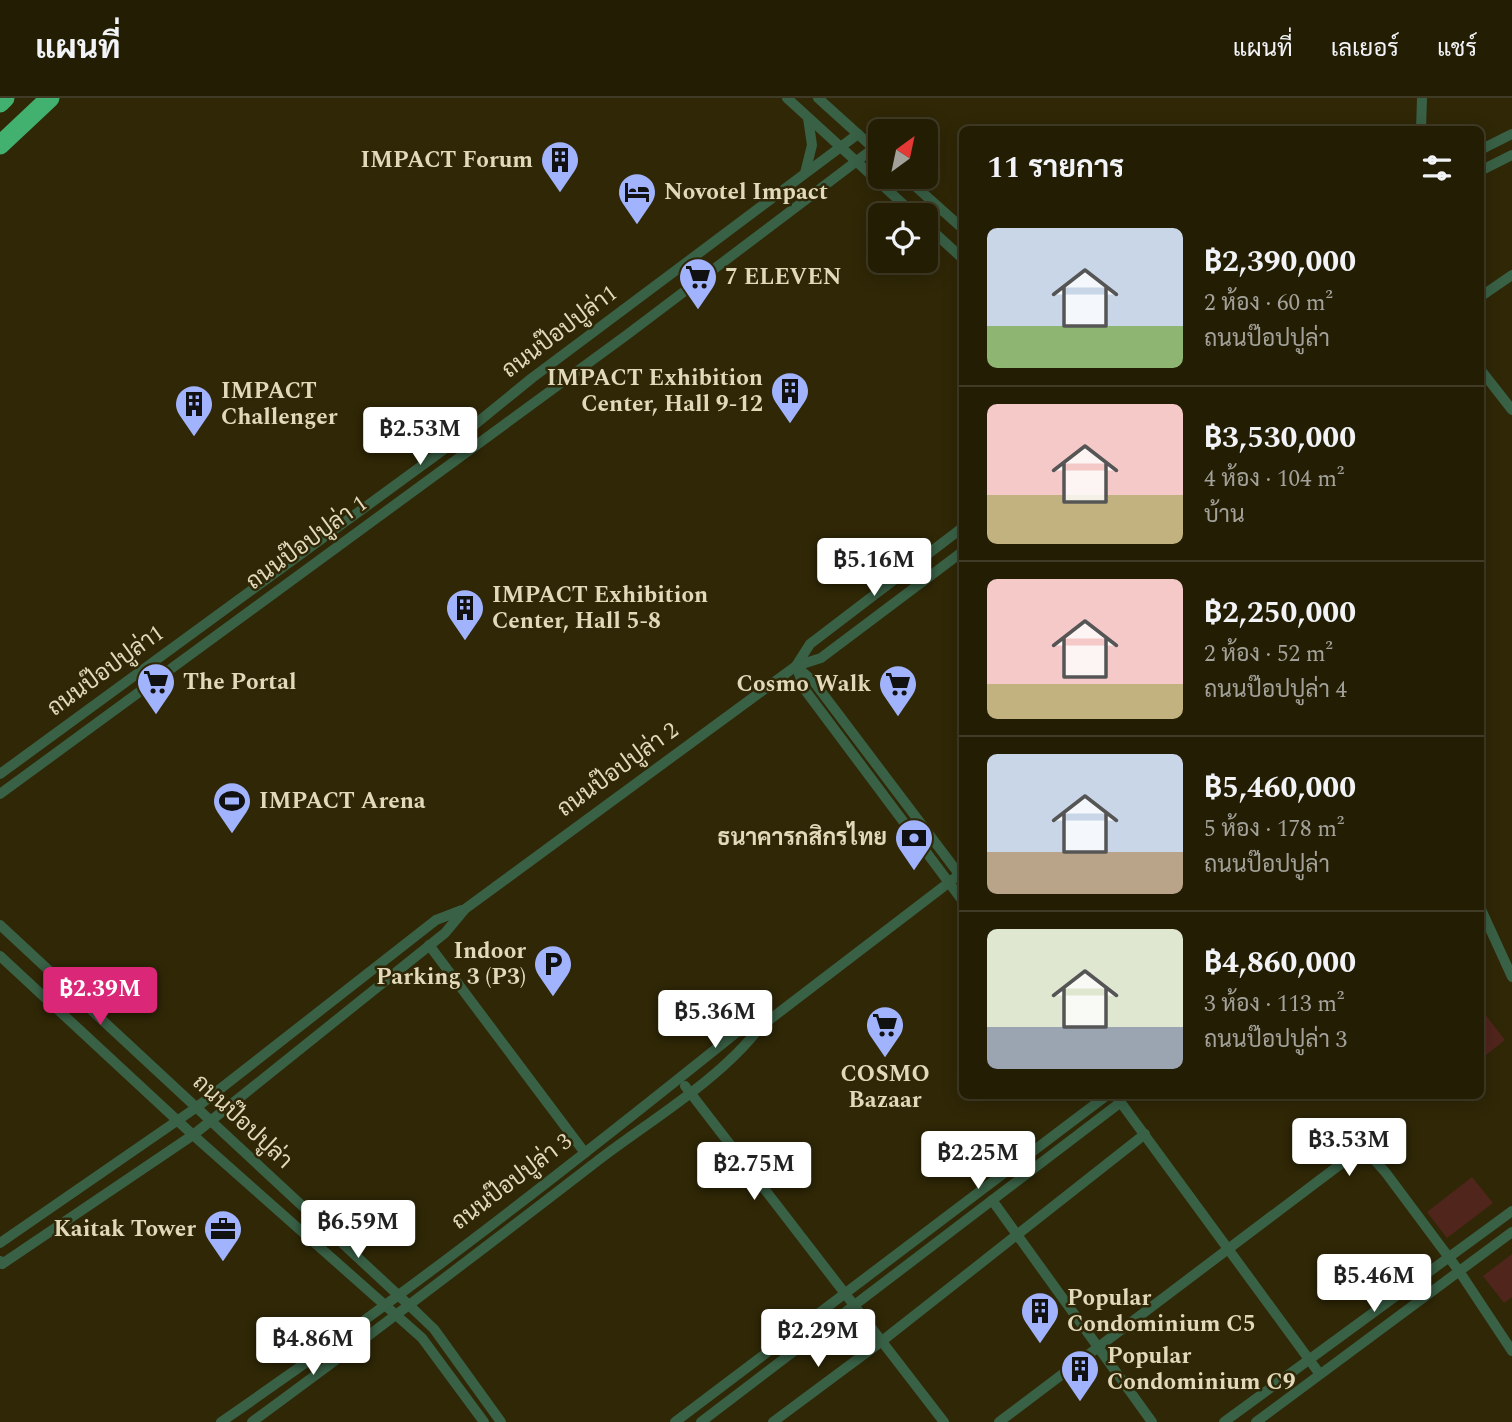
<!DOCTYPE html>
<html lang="th">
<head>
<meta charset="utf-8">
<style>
  body { margin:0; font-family:Spectral,Sarabun,serif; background:#2f2a13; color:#f1f3f6; height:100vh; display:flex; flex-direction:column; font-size:26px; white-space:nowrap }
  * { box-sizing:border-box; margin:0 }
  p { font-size:23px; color:#a3a29a }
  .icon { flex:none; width:38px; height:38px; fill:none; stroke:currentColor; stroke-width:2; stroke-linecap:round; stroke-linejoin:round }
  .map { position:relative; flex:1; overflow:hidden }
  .panel { position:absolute; left:959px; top:28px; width:525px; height:973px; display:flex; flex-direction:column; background:#231d04; border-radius:10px; box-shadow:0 4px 18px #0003,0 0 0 2px #403b26 }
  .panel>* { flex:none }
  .needle { width:46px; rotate:33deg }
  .fabs { position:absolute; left:868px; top:21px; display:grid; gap:14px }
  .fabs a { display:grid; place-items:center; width:70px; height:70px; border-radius:10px; background:#231d04; box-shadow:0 4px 18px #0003,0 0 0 2px #403b26; font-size:35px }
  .price { position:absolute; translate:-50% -60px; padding:0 16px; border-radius:7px; background:#fff; color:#222; font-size:23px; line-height:46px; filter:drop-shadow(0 2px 4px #0008) }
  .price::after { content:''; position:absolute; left:50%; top:42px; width:21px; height:16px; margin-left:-10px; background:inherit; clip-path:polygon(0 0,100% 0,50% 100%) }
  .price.on { background:#db2777; color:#fff }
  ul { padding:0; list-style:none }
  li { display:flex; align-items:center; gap:21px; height:175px; padding:0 28px }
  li+li { border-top:2px solid #403b26 }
  li span { display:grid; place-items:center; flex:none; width:196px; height:140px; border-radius:10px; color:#555 }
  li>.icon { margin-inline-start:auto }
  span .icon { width:84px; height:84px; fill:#fffc; stroke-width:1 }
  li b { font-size:30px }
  h2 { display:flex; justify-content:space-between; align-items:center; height:84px; padding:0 28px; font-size:30px }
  header { display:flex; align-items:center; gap:42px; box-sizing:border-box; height:98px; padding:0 35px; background:#231d04; border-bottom:2px solid #403b26 }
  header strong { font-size:33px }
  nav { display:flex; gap:38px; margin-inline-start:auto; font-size:24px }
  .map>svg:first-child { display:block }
  .green { fill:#50251c }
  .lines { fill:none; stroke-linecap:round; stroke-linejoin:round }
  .street { stroke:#396146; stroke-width:10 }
  .highway { stroke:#42b06e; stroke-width:19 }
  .labels { text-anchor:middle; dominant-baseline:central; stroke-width:5; stroke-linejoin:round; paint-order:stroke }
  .poi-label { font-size:23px; font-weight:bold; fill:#e2d9bb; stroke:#2f2706; text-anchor:start }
  .street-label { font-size:23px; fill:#e2d9bb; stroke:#2f2706 }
</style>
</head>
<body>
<header>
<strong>แผนที่</strong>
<nav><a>แผนที่</a><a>เลเยอร์</a><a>แชร์</a></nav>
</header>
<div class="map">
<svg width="1512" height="1324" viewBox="0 0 1512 1324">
  <rect width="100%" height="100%" fill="#2f2706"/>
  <g class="green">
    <path d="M1481,911L1505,942L1481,961Z"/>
    <path d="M1472,1079L1493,1105L1447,1140L1427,1114Z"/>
    <path d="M1512,1156V1199L1504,1205L1483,1178Z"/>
  </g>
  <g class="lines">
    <g class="street">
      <path d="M787,0L915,117"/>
      <path d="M818,0L880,56"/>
      <path d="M1421,32L1422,0"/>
      <path d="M1480,52L1512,36"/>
      <path d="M1480,73L1512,57"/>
      <path d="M805,75L812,47L808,20"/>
      <path d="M905,79L962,130"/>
      <path d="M926,127L962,160"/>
      <path d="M1480,199L1512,177"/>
      <path d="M1480,271L1512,312"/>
      <path d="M796,568L805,592L962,802"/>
      <path d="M796,568L810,546L962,430"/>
      <path d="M798,570L814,584L962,780"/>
      <path d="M0,676L446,350L532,280L858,36"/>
      <path d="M0,696L628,236L874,50"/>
      <path d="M1480,809L1512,879"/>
      <path d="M0,827L411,1209L434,1231L501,1324"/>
      <path d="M429,847L585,1055"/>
      <path d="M0,858L193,1037L422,1240L484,1324"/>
      <path d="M685,988L944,1324"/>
      <path d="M1116,998L1319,1275"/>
      <path d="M992,1102L1152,1324"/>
      <path d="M0,1145L197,1009L436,822L462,812"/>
      <path d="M0,1163L2,1166L193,1037L445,835L465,811L796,568L821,560L962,454"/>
      <path d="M221,1324C399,1202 569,1069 737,934L760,929"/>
      <path d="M252,1324C368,1239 482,1152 596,1064C649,1023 720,982 760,929L960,776"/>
      <path d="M675,1324L1106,998"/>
      <path d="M701,1324L1121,1004"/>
      <path d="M773,1324L882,1243L1145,1036"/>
      <path d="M999,1324L1350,1059L1360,1055L1372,1059L1386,1075L1459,1173L1512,1253"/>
      <path d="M1224,1324L1512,1113"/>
      <path d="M1256,1324L1512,1134"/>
    </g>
    <g class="highway">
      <path d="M0,5L5,0"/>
      <path d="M0,47L50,0"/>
    </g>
  </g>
  <defs>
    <symbol id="building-pin" viewBox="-11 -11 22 30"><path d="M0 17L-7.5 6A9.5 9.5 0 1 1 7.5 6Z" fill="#a1b3fd" stroke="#2f2706"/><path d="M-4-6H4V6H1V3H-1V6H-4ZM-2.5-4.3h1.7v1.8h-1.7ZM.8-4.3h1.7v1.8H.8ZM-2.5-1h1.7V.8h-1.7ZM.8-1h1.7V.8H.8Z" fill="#111"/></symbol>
    <symbol id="hotel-pin" viewBox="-11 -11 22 30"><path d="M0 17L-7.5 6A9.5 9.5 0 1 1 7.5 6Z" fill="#a1b3fd" stroke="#2f2706"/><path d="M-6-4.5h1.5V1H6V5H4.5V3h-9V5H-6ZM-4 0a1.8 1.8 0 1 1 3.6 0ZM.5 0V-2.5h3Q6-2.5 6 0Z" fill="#111"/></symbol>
    <symbol id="supermarket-pin" viewBox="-11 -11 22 30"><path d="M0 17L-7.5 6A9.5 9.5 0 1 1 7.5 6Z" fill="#a1b3fd" stroke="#2f2706"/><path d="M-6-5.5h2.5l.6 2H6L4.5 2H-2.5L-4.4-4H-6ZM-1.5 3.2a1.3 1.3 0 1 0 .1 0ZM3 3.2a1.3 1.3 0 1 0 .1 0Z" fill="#111"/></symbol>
    <symbol id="stadium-pin" viewBox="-11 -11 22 30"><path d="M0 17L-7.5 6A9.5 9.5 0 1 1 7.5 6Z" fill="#a1b3fd" stroke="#2f2706"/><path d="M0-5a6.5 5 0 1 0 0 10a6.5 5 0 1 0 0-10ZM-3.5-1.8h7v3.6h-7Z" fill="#111"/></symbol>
    <symbol id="bank-pin" viewBox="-11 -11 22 30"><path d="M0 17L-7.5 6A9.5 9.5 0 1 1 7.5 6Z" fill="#a1b3fd" stroke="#2f2706"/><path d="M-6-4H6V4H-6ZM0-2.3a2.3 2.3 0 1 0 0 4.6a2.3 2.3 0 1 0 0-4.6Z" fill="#111"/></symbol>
    <symbol id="parking-pin" viewBox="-11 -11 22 30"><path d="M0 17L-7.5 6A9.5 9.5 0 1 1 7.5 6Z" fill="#a1b3fd" stroke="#2f2706"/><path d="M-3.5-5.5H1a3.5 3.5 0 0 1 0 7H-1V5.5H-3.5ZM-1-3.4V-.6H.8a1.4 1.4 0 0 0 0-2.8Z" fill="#111"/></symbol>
    <symbol id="office-pin" viewBox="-11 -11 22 30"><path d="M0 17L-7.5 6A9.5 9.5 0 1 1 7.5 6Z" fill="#a1b3fd" stroke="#2f2706"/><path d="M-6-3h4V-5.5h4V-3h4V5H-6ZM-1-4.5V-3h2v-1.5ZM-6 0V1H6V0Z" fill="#111"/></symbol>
  </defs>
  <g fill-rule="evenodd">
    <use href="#building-pin" x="538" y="40" width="44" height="60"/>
    <use href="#hotel-pin" x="615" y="72" width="44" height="60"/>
    <use href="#supermarket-pin" x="676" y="157" width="44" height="60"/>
    <use href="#building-pin" x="768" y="271" width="44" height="60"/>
    <use href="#building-pin" x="172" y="284" width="44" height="60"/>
    <use href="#building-pin" x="443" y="488" width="44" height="60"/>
    <use href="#supermarket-pin" x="134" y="562" width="44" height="60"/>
    <use href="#supermarket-pin" x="876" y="564" width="44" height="60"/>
    <use href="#stadium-pin" x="210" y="681" width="44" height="60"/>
    <use href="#bank-pin" x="892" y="718" width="44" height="60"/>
    <use href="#parking-pin" x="531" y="844" width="44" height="60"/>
    <use href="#supermarket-pin" x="863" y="905" width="44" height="60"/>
    <use href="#office-pin" x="201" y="1109" width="44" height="60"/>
    <use href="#building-pin" x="1018" y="1191" width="44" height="60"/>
    <use href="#building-pin" x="1058" y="1249" width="44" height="60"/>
  </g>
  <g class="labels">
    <g class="poi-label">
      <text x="533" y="62" text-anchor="end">IMPACT Forum</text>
      <text x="664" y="94">Novotel Impact</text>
      <text x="725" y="179">7 ELEVEN</text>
      <text x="763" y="280" text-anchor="end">IMPACT Exhibition<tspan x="763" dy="26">Center, Hall 9-12</tspan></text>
      <text x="221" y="293">IMPACT<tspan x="221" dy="26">Challenger</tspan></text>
      <text x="492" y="497">IMPACT Exhibition<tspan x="492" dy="26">Center, Hall 5-8</tspan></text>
      <text x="183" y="584">The Portal</text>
      <text x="871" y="586" text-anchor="end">Cosmo Walk</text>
      <text x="259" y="703">IMPACT Arena</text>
      <text x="887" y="740" text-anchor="end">ธนาคารกสิกรไทย</text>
      <text x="526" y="853" text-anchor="end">Indoor<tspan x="526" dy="26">Parking 3 (P3)</tspan></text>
      <text x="885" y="976" text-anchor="middle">COSMO<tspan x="885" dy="26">Bazaar</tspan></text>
      <text x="196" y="1131" text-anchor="end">Kaitak Tower</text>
      <text x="1067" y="1200">Popular<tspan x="1067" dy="26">Condominium C5</tspan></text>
      <text x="1107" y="1258">Popular<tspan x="1107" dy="26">Condominium C9</tspan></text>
    </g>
    <g class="street-label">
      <text transform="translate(560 234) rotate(-37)">ถนนป๊อปปูล่า1</text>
      <text transform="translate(307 445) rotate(-36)">ถนนป๊อปปูล่า 1</text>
      <text transform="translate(106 573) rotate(-36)">ถนนป๊อปปูล่า1</text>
      <text transform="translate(618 672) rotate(-36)">ถนนป๊อปปูล่า 2</text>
      <text transform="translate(242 1024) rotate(43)">ถนนป๊อปปูล่า</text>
      <text transform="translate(512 1084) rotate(-37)">ถนนป๊อปปูล่า 3</text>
    </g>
  </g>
</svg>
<div class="fabs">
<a><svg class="needle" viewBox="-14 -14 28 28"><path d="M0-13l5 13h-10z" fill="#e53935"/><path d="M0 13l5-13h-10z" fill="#a3a29a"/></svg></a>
<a><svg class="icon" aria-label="locate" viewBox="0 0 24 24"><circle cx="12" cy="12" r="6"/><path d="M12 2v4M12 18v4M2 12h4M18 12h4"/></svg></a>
</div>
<b class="price" style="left:420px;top:369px">฿2.53M</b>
<b class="price" style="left:874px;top:500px">฿5.16M</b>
<b class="price on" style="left:100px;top:929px">฿2.39M</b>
<b class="price" style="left:715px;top:952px">฿5.36M</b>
<b class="price" style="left:1349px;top:1080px">฿3.53M</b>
<b class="price" style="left:978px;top:1093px">฿2.25M</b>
<b class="price" style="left:754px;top:1104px">฿2.75M</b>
<b class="price" style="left:358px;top:1162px">฿6.59M</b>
<b class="price" style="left:1374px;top:1216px">฿5.46M</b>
<b class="price" style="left:818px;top:1271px">฿2.29M</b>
<b class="price" style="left:313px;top:1279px">฿4.86M</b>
<section class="panel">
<h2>11 รายการ<svg class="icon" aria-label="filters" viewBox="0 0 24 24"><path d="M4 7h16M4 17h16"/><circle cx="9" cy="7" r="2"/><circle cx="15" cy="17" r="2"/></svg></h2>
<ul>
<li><span style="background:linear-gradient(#c9d6e8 70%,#8fb573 0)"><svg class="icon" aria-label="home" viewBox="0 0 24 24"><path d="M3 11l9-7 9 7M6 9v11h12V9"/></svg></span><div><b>฿2,390,000</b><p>2 ห้อง · 60 m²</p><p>ถนนป๊อปปูล่า</p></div></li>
<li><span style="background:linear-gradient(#f6c9c9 65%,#c2b280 0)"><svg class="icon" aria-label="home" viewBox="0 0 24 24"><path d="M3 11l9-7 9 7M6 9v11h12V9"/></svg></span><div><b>฿3,530,000</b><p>4 ห้อง · 104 m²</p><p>บ้าน</p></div></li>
<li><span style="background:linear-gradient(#f6c9c9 75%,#c2b280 0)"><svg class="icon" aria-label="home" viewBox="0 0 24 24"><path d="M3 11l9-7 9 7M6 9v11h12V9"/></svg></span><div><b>฿2,250,000</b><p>2 ห้อง · 52 m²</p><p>ถนนป๊อปปูล่า 4</p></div></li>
<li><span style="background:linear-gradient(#c9d6e8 70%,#b9a48a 0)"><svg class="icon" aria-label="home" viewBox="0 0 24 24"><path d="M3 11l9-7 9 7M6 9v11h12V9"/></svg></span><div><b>฿5,460,000</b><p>5 ห้อง · 178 m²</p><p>ถนนป๊อปปูล่า</p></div></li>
<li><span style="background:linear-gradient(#dfe7d0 70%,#9aa5b1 0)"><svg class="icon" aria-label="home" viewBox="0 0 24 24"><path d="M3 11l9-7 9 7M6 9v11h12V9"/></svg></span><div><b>฿4,860,000</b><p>3 ห้อง · 113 m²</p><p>ถนนป๊อปปูล่า 3</p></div></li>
</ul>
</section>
</div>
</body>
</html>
